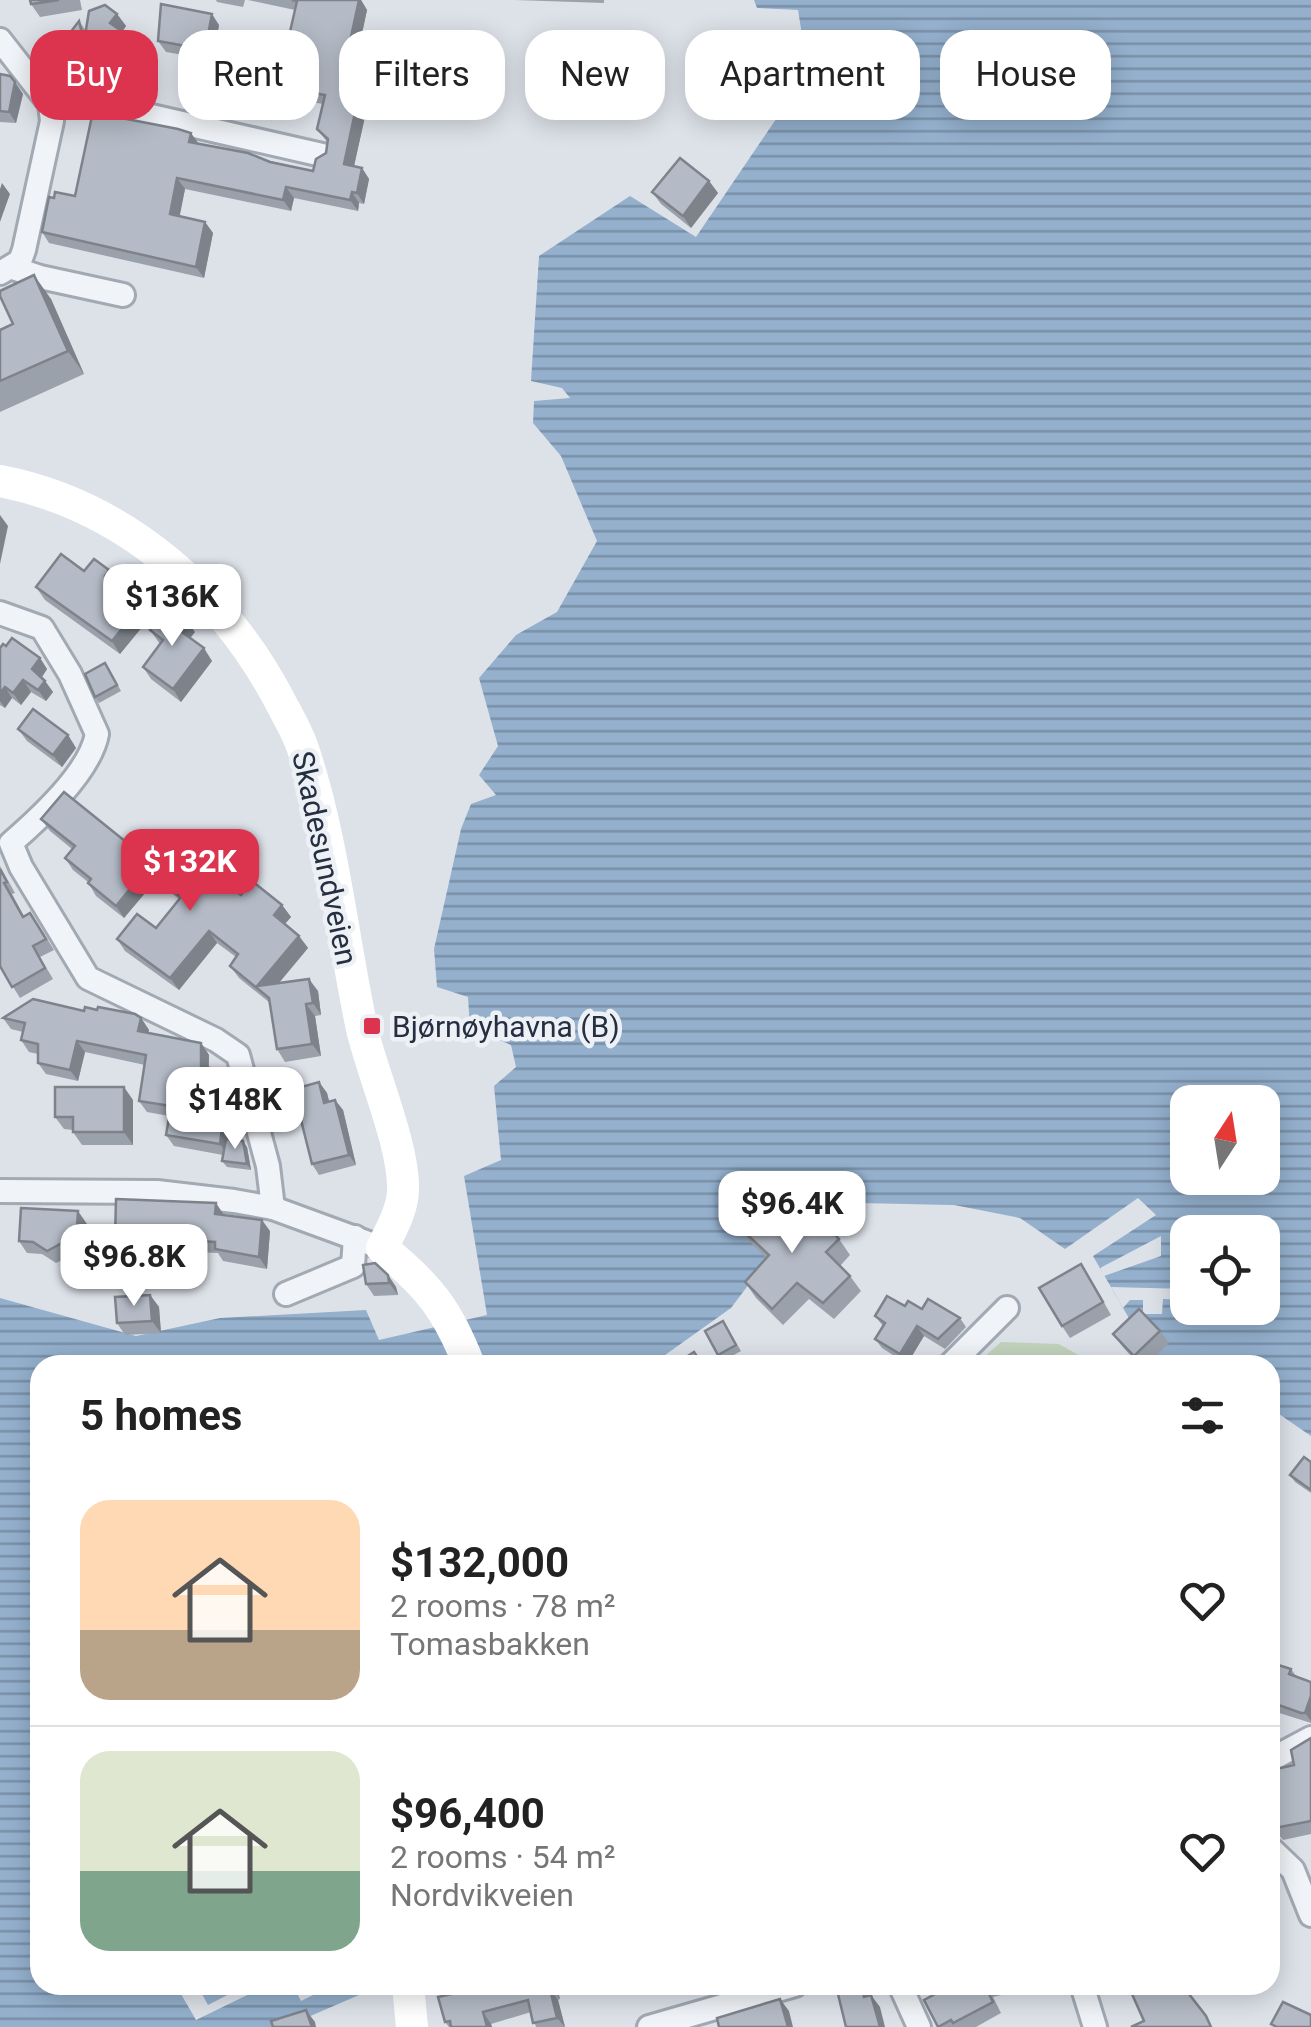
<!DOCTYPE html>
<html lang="en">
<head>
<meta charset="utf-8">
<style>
  body { margin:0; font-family:Roboto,sans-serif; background:#f6f6f6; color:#222; height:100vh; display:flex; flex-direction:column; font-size:38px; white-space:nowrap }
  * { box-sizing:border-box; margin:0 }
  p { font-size:32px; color:#767676 }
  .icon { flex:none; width:55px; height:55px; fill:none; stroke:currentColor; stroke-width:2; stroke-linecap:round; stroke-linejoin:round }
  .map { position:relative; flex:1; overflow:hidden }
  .drawer { position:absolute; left:30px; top:1355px; width:1250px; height:640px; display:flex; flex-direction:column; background:#fff; border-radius:30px; box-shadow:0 5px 25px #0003 }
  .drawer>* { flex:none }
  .guide { position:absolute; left:30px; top:30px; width:1252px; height:90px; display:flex; gap:20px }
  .needle { width:65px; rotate:12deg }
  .controls { position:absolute; left:1170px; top:1085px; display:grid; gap:20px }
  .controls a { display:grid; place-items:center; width:110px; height:110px; border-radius:20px; background:#fff; box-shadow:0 5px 25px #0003; font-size:50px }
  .price { position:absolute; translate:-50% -85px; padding:0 22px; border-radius:20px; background:#fff; color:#222; font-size:32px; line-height:65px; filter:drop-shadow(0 2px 5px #0008) }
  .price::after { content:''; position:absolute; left:50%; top:60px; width:30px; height:22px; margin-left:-15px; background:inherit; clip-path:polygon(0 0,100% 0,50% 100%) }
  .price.current { background:#dc344e; color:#fff }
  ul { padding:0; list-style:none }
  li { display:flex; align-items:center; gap:30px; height:250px; padding:0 50px }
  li+li { border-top:2px solid #e0e0e0 }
  li span { display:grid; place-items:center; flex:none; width:280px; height:200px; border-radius:30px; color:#555 }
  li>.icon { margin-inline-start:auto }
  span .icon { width:120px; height:120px; fill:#fffc; stroke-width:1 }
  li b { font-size:42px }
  h2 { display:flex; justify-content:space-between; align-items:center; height:120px; padding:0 50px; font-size:42px }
  .chip { padding:0 35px; border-radius:30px; background:#fff; box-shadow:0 5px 25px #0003; font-size:35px; line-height:90px }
  .chip.current { background:#dc344e; color:#fff }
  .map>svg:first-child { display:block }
  .forest { fill:url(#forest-crowns) }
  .water { fill:url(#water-rules); fill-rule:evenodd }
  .pier { fill:#dde2e9 }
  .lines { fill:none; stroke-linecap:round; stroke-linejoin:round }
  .street-casing { stroke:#a2a9b3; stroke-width:28 }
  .street { stroke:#f0f3f7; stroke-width:22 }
  .secondary { stroke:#fff; stroke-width:32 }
  .wall { fill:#9ba1aa }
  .shaded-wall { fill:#7e838b }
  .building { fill:#b4bbc6; stroke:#7e838b; stroke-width:2.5 }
  .poi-dot { fill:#dc344e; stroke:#edf1f6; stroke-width:4 }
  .labels { text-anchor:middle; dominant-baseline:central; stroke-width:9; stroke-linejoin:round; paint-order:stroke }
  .street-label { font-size:30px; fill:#252f41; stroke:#edf1f6 }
  .poi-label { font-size:30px; fill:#252f41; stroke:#edf1f6; text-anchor:start }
</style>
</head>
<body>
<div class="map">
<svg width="1311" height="2027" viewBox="0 0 1311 2027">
  <defs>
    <pattern id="forest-crowns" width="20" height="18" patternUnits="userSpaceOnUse" patternTransform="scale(2.5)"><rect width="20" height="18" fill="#c3d4bd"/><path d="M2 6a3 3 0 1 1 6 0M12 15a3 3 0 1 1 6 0" fill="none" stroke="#a7b6a4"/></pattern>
    <pattern id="water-rules" width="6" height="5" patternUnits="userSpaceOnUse" patternTransform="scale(2.5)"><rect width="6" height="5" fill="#94b0cd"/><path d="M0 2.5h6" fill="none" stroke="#7990a8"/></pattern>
  </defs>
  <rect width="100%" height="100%" fill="#dde2e9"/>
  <path class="forest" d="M1001,1342L1059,1344L1096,1365H975Z"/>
  <path class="water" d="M754,0H1311V1436L1279,1414L1270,1416V1365H1156L1093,1256L1156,1215L1138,1198L1065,1249L1020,1218L954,1205L811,1202L731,1308L651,1365H40V1985H293L301,2001L333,1985H363L366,1992L285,2027H0V1298L136,1336L220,1318L366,1310L379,1340L487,1315L464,1176L501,1160L494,1086L516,1067L511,1045L470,1028L468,997L437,987L434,949L461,829L471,804L496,795L479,775L498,746L479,678L516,635L557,612L597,541L561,456L533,423L534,401L570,398L562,388L531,381L539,256L630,196L696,237L808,72L798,10L757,8ZM1188,1102H1262V1178H1188ZM1188,1232H1262V1308H1188Z"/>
  <g class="pier">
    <path d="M1161,1236V1256L1104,1276L1100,1268Z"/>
    <path d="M1111,1287L1187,1289V1300L1163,1299L1162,1314H1143V1300H1130L1123,1308Z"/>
    <path d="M197,1985L208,2005L247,1985H268L196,2020L181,1994Z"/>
  </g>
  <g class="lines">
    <defs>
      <g id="street">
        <path d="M0,40L50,104L62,102L125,110L322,155"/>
        <path d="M13,268L40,277L123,295"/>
        <path d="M0,273L20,261L24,250L52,121L50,104"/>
        <path d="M0,613L42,628L70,674L97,734C90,772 40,818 11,843L21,867L88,978L216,1040L238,1055L268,1166L273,1208"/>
        <path d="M0,1191L157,1192L234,1201L273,1208L382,1248"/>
        <path d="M286,1294L353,1266L355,1237"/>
        <path d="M950,1365L1007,1308"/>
        <path d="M1270,1760L1311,1738"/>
        <path d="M1270,1848L1293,1870L1311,1915"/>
        <path d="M900,1985L919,2027"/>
        <path d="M1082,1985L1095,2027"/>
        <path d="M649,2027L795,1985"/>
      </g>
    </defs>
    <use href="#street" class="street-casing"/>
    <use href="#street" class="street"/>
    <g class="secondary">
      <path d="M0,481C124,505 225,594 282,705C289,718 297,732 302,746C333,836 342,935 362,1029C372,1073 405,1148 403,1191C402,1211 391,1230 382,1248C428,1285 448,1310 469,1365"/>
      <path d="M408,1985L412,2027"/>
    </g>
  </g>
  <g class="wall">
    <path d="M30,0H80L82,10L40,17L31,4Z"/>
    <path d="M216,0H245L243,7L217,2Z"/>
    <path d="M248,0H361L367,10L357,57L359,58L367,69V79L378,80L386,91L368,103L354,166L362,168L369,179L364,204L359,203L358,211L294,198L291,211L185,189L179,216L205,222L213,233L204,278L49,243L42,232L54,198L75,196L199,144L313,171L326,153L328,143L317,129L323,104L228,88L226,98L197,92L190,81L195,57L166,52L158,41L219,25L217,36L287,45L295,10Z"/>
    <path d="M515,0H604V3Z"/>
    <path d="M117,14L126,26L122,32L129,42L93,91L86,90L78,78L80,66L73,62L75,64L66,87L54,84L40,67L68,57L60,46L79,21L86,31Z"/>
    <path d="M0,74L23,94L16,123L0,122Z"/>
    <path d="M709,181L718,193L691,228L661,204L652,192Z"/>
    <path d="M51,299L84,374L0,412V330L13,324Z"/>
    <path d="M84,571L117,583L116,585L151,616L120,654L45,600L36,587Z"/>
    <path d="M150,630L195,632L190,638L212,661L181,702L151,679L143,667L160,644Z"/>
    <path d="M6,646L40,658L47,669L42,677L53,692L46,701L31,692L21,705L12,698L5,708L0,705V648Z"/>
    <path d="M109,669L121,691L99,703L95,697Z"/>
    <path d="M18,729L68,735L76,748L62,767L27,741Z"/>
    <path d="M41,819L141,854L179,862L178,865L195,880L241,895L282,905L291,917L285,924L299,936L308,948L279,983L318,991L321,1015L315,1016L321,1056L285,1062L277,1049L270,1003L239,978L230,966L236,957L217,943L179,990L125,951L117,939L156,928L179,899L156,880L124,918L96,896L88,882L73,870L65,858L72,849L50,831Z"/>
    <path d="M0,866L15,893L12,894L24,916L38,924L54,950L40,957L53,979L20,998L0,966Z"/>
    <path d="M84,1011L141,1018L149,1030L148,1033L201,1043L209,1055V1068L219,1070L232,1090L235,1101L230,1139L247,1147L251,1170L227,1167L222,1161L223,1155L174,1146L166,1135L169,1116L147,1112L139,1101L145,1065L85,1052L78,1081L46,1074L38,1063V1054L29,1052L21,1040L23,1032L11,1029L3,1018Z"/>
    <path d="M319,1082L327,1093L329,1101L335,1100L343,1110L356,1165L319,1175L312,1164L300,1120H299L292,1109Z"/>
    <path d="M133,1100V1145H82L73,1132V1130L64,1129L55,1117Z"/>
    <path d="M224,1215L270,1231L267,1269L223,1261L218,1253L175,1251L174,1276L128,1274L119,1262L120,1246L115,1238Z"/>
    <path d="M87,1224L85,1256H71L56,1263L42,1254L27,1253L19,1241Z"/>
    <path d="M739,1227L803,1230L839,1239L850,1255L840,1266L850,1276L861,1291L834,1319L809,1299L783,1325L756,1298L745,1282L766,1258L750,1242Z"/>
    <path d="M388,1275L396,1287L398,1295L374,1296L366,1284Z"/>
    <path d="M1089,1276L1111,1315L1070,1338L1062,1326Z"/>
    <path d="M150,1295L159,1307L161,1333L125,1335L117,1323Z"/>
    <path d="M905,1306L960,1318L966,1327L945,1349L924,1336L907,1364L882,1348L875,1339L883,1326L875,1316Z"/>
    <path d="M723,1321L741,1351L723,1361L705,1331Z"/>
    <path d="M1160,1331L1169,1343L1146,1365H1139L1122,1346L1113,1334Z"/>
    <path d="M1311,1462V1493L1295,1482L1290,1475Z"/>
    <path d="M1270,1669H1291L1296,1676L1311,1682V1723L1270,1710Z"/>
    <path d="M1311,1738V1834L1283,1840L1270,1824L1277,1788L1294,1765Z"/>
    <path d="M298,1985H319L303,1992Z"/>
    <path d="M556,1985L560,1999L558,2000L565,2027H536L531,2012L491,2024L492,2027H449L445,2022L451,1994Z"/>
    <path d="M627,1985H657L632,1991Z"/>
    <path d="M942,1985H1044L993,1997L1001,2013L976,2027H938L937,1993Z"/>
  </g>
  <g class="shaded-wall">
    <path d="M359,0H361L367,10L355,66L347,55Z"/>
    <path d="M117,14L126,26L122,32L129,42L93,91L85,79L110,23Z"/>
    <path d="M212,14L219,25L215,46L208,35Z"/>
    <path d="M71,58L75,64L66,87L62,81Z"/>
    <path d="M359,58L367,69V86L359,75Z"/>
    <path d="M220,77L228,88L226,98L218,87Z"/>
    <path d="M15,82L23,94L16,123L9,112Z"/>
    <path d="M360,92L368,103L352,175L344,164Z"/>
    <path d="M191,133L199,144L189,142Z"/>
    <path d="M362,168L369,179L364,204L357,193Z"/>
    <path d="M177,178L185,189L178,225L170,214Z"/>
    <path d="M709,181L718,193L691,228L683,216Z"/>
    <path d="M2,183L10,194L0,222V189Z"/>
    <path d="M286,187L294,198L291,211L283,200Z"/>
    <path d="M352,192L359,203L358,211L350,200Z"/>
    <path d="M205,222L213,233L204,278L196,267Z"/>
    <path d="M34,275L51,299L84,374L68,351Z"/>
    <path d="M0,515L8,526L0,564Z"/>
    <path d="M109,570L117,583L113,589L105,576Z"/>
    <path d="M142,604L151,616L120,654L112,641Z"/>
    <path d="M186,620L195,632L187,642L179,630Z"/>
    <path d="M204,648L212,661L181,702L173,689Z"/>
    <path d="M40,658L47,669L40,680L32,669Z"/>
    <path d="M23,680L31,692L21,705L13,693Z"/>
    <path d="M45,681L53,692L46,701L38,690Z"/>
    <path d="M5,687L12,698L5,708L0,701V693Z"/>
    <path d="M68,735L76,748L62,767L53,755Z"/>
    <path d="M171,850L179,862L175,867L167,855Z"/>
    <path d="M147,868L156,880L124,918L116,906Z"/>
    <path d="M282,905L291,917L282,927L274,915Z"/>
    <path d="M209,931L217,943L179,990L170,978Z"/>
    <path d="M299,936L308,948L267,997L257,986Z"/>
    <path d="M309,979L318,991L321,1015L313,1003Z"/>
    <path d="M306,1004L315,1016L321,1056L312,1044Z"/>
    <path d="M141,1018L149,1030L146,1042L138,1031Z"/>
    <path d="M77,1041L85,1052L78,1081L70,1070Z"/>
    <path d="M201,1043L209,1055L208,1078L201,1066Z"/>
    <path d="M219,1070L227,1081L235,1101L228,1156L220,1144L218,1078Z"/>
    <path d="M319,1082L327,1093L332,1113L324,1103Z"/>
    <path d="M124,1087L133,1100V1145L124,1132Z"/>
    <path d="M335,1100L343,1110L356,1165L349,1155Z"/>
    <path d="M243,1141L247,1147L251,1170L247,1164Z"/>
    <path d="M216,1203L224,1215L215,1214Z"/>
    <path d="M78,1211L87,1224L85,1256L76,1244Z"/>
    <path d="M262,1220L270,1231L267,1269L259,1257Z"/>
    <path d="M167,1239L175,1251L174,1276L166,1265Z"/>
    <path d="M388,1275L396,1287L398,1295L389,1283Z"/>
    <path d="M150,1295L159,1307L161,1333L152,1321Z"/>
    <path d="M917,1326L924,1336L907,1364L900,1354Z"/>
    <path d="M1311,1696V1721L1305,1713Z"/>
    <path d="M552,1985H556L560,1999L553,1988Z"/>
    <path d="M861,1985H864L868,1992L873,2009L864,1997Z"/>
    <path d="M550,1989L558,2000L565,2027L557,2018Z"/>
    <path d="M871,1995L880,2007L885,2027H880Z"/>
    <path d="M780,1999L789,2011L793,2027H788Z"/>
    <path d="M306,2010L315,2022L316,2027H312Z"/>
    <path d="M483,2012L491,2024L492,2027H487Z"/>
  </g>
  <g class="building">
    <path d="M30,0H59L31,4Z"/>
    <path d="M292,0H359L347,55L359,58V75L362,79L378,80L360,92L354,117L344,164L362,168L357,193L352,192L350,200L286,187L283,200L177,178L170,214L205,222L196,267L42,232L49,197L54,198L55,192L75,196L92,116L100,118L101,114L178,129L191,133L189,142L248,153L270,162L313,171L316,159L326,153L328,139L317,129L325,95L220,77L218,87L190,81L197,48L158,41L161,4L212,14L208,35L287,45L297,1Z"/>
    <path d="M105,5L117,14L110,23L120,30L85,79L78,78L80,61L60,46L79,21L84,42L89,11Z"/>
    <path d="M45,48L71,58L62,81L49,78L40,67Z"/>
    <path d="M0,74L10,76L15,82L9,112L0,111Z"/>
    <path d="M680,158L709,181L683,216L652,192Z"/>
    <path d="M34,275L68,351L0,381V330L13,324L0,296V291Z"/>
    <path d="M61,554L84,571L94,559L109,570L105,576L142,604L112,641L36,587Z"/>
    <path d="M167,606L186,620L179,630L204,648L173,689L143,667L163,640L150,630Z"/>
    <path d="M12,638L40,658L32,669L45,681L38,690L23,680L13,693L5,687L0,693V648L3,644L6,646Z"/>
    <path d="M105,663L117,685L95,697L85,674Z"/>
    <path d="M33,709L68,735L53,755L18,729Z"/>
    <path d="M64,792L141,854L155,837L171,850L167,855L195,880L204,868L241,895L252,881L282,905L274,915L299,936L257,986L309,979L313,1003L306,1004L312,1044L277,1049L269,998L230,966L238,954L209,931L170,978L117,939L137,914L156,928L181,897L147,868L116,906L88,883L91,879L65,858L75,846L41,819Z"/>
    <path d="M0,869L7,882L4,883L23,917L30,913L46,939L33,946L45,968L12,987L0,966Z"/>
    <path d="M33,999L84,1011L85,1007L97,1010L98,1007L135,1014L141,1018L138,1031L201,1043V1066L219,1070L218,1078L224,1079L227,1090L220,1144L166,1135L171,1106L139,1101L146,1055L77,1041L70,1070L38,1063V1044L21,1040L25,1023L3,1018Z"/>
    <path d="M319,1082L324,1103L335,1100L349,1155L312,1164L298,1108L292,1109L287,1091Z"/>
    <path d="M55,1087H124V1132H73V1117H55Z"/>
    <path d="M226,1139L243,1141L247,1164L222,1161Z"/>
    <path d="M768,1197L803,1230L817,1216L839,1239L826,1252L850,1276L823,1303L797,1283L772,1309L745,1282L769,1255L739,1227Z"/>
    <path d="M116,1199L216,1203L215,1214L262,1220L259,1257L215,1249V1242L167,1239L166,1265L119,1262L120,1238H115Z"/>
    <path d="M21,1208L78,1211L76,1244L62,1243L47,1251L33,1242L19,1241Z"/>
    <path d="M375,1263L388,1275L389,1283L366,1284L363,1265Z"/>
    <path d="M1081,1264L1103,1302L1062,1326L1039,1288Z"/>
    <path d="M150,1295L152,1321L117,1323L115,1297Z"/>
    <path d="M887,1296L905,1306L908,1301L922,1309L928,1299L960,1318L938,1339L917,1326L900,1354L875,1339L885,1323L875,1316Z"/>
    <path d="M1139,1309L1160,1331L1134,1356L1113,1334Z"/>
    <path d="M723,1321L736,1345L718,1355L705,1331Z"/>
    <path d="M694,1352L703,1365H674Z"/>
    <path d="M1304,1457L1311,1462V1490L1290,1475Z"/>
    <path d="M1272,1663L1291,1669L1289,1674L1311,1682V1696L1305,1713H1301L1270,1702V1669Z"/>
    <path d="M1311,1738V1821L1275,1828L1270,1822V1789L1277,1788L1272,1770L1294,1765L1291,1750Z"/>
    <path d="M448,1985H552L553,1988L550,1989L557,2018L533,2023L528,2000L483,2012L487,2027H451L450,2021L445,2022L438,1997L451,1994Z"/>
    <path d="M840,1985H861L864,1997L871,1995L880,2027H846L836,1986Z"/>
    <path d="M942,1985H987L985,1986L993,2002L953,2023L951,2020L938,2027L924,2000L937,1993L935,1989Z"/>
    <path d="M1128,1985H1182L1206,2016L1211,2027H1131L1144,2021Z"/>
    <path d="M780,1999L788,2027H719L717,2018Z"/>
    <path d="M1283,2002L1311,2015V2027H1277L1271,2024Z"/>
    <path d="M306,2010L312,2027H273L271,2021Z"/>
  </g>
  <rect class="poi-dot" x="362" y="1016" width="20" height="20" rx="5"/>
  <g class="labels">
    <g class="street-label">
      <text transform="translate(325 858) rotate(78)">Skadesundveien</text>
    </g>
    <g class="poi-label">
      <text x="392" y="1026">Bjørnøyhavna (B)</text>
    </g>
  </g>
</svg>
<div class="controls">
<a><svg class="needle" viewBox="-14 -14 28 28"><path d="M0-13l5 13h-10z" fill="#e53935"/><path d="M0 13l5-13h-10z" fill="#767676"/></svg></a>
<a><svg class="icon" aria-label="locate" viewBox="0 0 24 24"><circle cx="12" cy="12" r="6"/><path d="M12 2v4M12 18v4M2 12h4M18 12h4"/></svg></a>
</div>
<b class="price" style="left:172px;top:649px">$136K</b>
<b class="price current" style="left:190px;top:914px">$132K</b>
<b class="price" style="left:235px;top:1152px">$148K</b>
<b class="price" style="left:792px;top:1256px">$96.4K</b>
<b class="price" style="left:134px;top:1309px">$96.8K</b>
<div class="guide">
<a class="chip current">Buy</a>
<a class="chip">Rent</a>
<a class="chip">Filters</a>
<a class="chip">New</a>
<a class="chip">Apartment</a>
<a class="chip">House</a>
</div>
<section class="drawer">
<h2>5 homes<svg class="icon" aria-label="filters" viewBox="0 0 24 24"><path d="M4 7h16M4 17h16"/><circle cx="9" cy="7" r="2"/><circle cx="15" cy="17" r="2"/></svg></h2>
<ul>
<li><span style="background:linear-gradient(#ffd9b3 65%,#b9a48a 0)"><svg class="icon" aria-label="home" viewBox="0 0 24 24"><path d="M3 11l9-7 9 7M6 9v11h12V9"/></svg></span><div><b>$132,000</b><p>2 rooms · 78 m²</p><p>Tomasbakken</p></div><svg class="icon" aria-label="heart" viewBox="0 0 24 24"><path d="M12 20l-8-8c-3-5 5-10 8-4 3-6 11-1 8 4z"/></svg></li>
<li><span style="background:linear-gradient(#dfe7d0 60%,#7fa58c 0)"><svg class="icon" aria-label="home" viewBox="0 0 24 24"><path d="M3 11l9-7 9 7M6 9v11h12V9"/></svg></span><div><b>$96,400</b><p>2 rooms · 54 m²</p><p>Nordvikveien</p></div><svg class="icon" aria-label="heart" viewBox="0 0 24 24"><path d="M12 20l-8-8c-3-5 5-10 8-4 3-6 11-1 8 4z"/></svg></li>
</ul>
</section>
</div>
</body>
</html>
